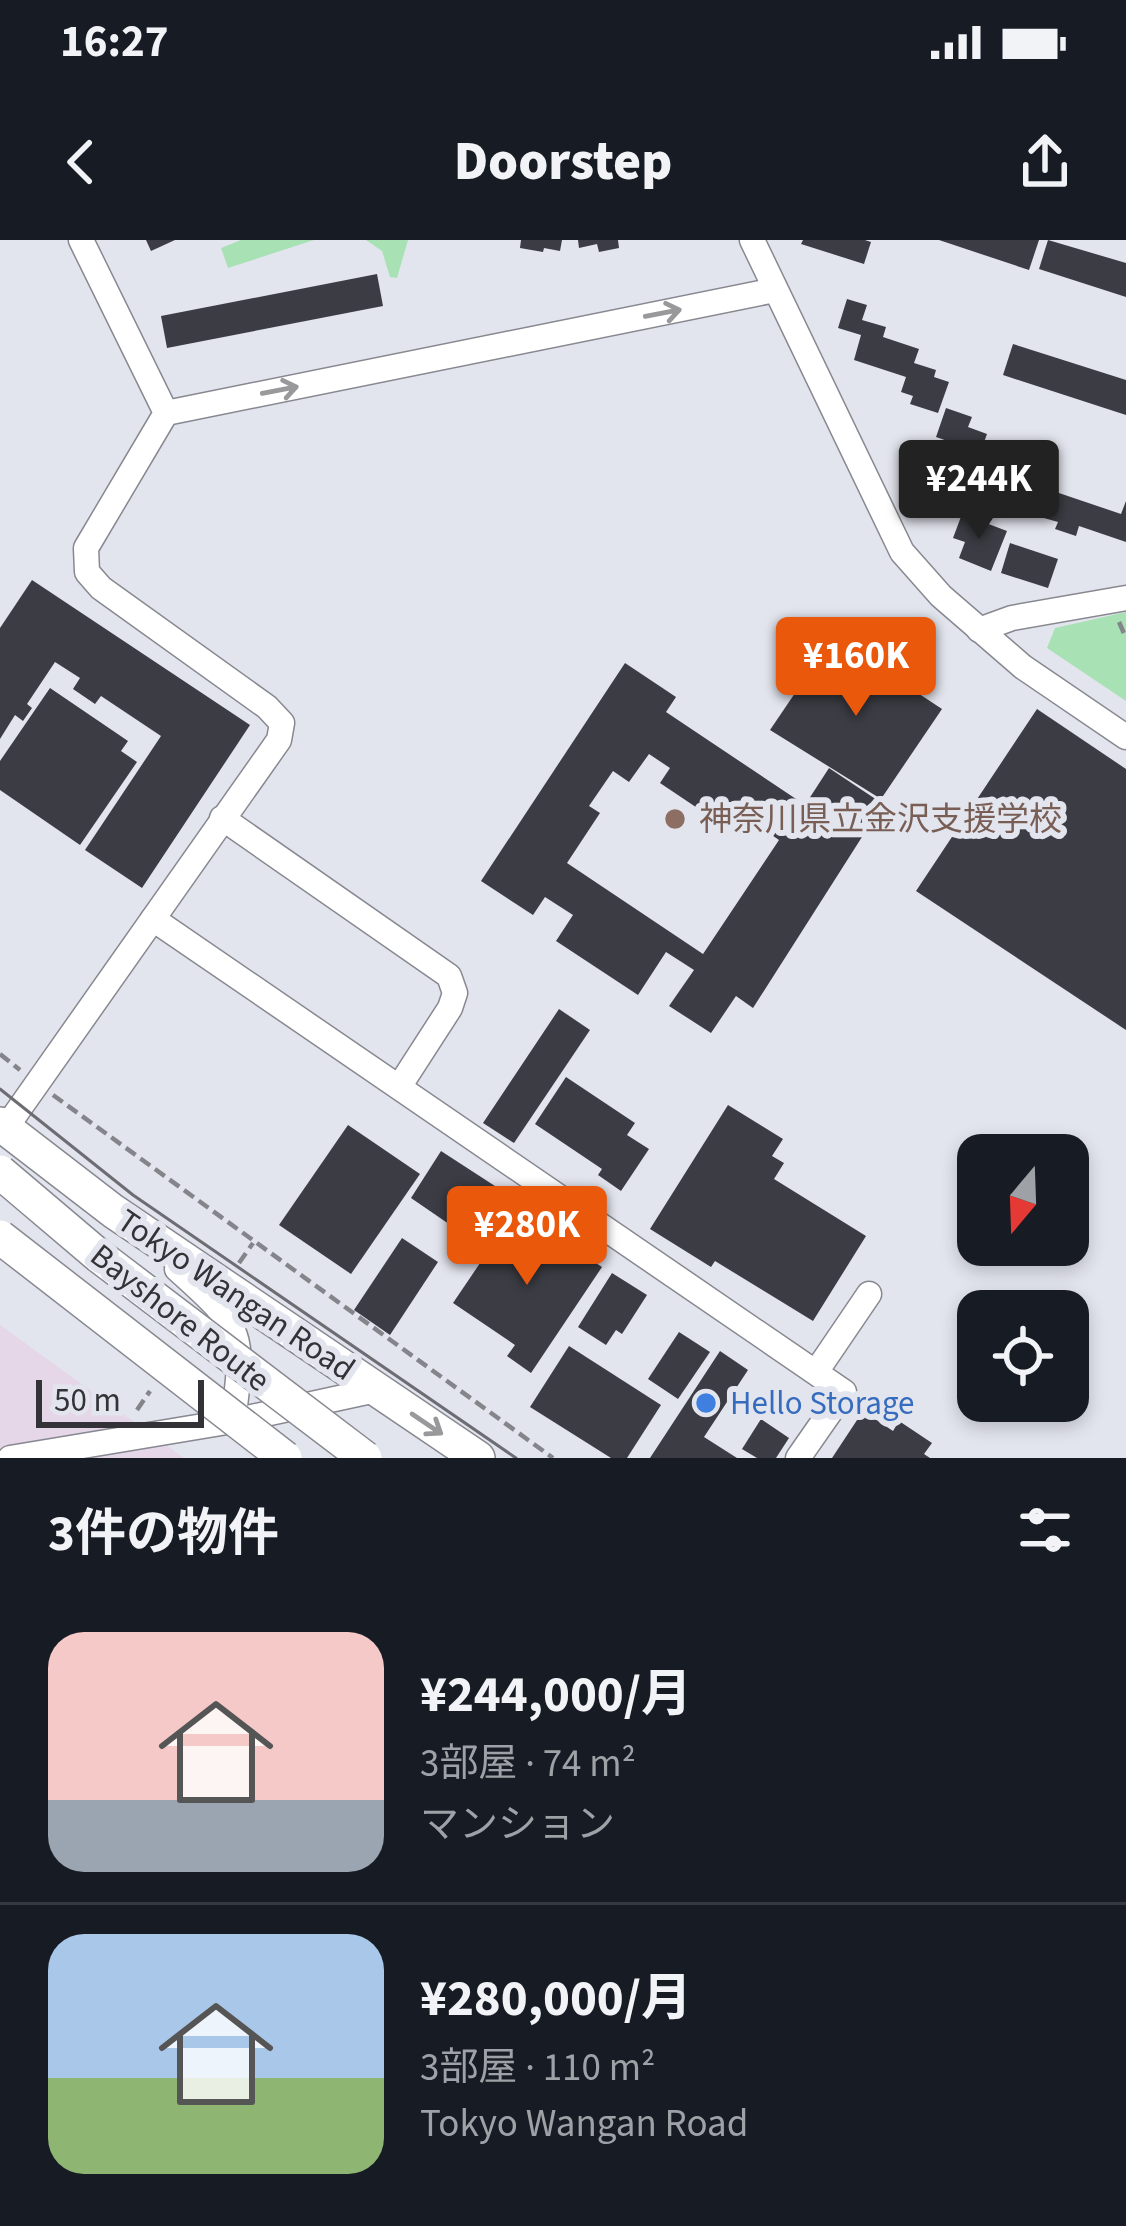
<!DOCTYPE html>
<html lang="ja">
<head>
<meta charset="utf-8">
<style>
  body { margin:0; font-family:"Source Sans 3","Noto Sans JP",sans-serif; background:#20242c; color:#f1f3f6; height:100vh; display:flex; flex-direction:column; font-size:45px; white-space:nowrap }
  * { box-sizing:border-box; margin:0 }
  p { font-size:39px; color:#9ea1a6 }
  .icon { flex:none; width:66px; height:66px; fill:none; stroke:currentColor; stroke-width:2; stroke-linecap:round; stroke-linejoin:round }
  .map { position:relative; height:1218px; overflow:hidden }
  .panel { display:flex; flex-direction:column; background:#171b24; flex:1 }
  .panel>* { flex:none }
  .needle { width:78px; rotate:199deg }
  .fabs { position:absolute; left:957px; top:894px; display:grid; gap:24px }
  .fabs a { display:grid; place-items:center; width:132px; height:132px; border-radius:24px; background:#171b24; box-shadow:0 6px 18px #0003; font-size:60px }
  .scale { position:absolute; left:36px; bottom:30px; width:168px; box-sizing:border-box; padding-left:12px; border:6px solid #333337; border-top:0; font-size:33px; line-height:42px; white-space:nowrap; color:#333337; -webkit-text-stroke:9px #e3e5ee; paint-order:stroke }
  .price { position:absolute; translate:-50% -102px; padding:0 27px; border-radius:12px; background:#ea580c; color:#fff; font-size:39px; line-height:78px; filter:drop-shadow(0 3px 6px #0008) }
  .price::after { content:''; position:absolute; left:50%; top:72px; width:36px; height:27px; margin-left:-18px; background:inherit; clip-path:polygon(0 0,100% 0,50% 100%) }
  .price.on { background:#222; color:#fff }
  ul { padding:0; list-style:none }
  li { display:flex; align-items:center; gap:36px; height:300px; padding:0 48px }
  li+li { border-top:3px solid #363941 }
  li span { display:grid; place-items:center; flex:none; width:336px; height:240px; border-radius:36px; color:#555 }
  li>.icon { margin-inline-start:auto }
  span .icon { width:144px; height:144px; fill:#fffc; stroke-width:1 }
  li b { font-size:51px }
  h2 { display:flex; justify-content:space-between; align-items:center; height:144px; padding:0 48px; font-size:51px }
  .status { display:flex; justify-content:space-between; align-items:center; height:84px; padding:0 60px; background:#171b24; direction:ltr }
  .status svg { height:33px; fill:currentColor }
  header { display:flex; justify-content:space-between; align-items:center; height:156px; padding:0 48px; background:#171b24; font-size:54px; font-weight:800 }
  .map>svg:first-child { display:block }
  .industrial { fill:#e5d6e8 }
  .green { fill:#a8e1b4 }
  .building { fill:#3c3d44; fill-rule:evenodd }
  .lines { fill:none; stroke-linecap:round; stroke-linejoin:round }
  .minor-casing { stroke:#878890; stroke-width:27 }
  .highway-casing { stroke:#878890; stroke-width:36 }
  .path { stroke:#84858b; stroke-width:4.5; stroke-dasharray:12 6; stroke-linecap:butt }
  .minor { stroke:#fff; stroke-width:24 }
  .highway { stroke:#fff; stroke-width:33 }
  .tram { stroke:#6c6d72; stroke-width:3 }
  .highway-bridge-casing { stroke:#878890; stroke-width:36; stroke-linecap:butt }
  .highway-bridge { stroke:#fff; stroke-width:33 }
  .oneway { stroke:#99999b }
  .education-dot { fill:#8d6e63; stroke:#e3e5ee; stroke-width:4.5 }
  .shop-dot { fill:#3f7fe0; stroke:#e3e5ee; stroke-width:4.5 }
  .labels { text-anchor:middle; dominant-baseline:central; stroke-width:12; stroke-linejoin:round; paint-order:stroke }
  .education-label { font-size:33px; fill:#785e54; stroke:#e3e5ee; text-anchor:start }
  .street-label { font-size:33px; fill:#333337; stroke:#e3e5ee }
  .shop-label { font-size:33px; fill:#366cbe; stroke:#e3e5ee; text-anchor:start }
</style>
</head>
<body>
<div class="status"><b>16:27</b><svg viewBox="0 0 49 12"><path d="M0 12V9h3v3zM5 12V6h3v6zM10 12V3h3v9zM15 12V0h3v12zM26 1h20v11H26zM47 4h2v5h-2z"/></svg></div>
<header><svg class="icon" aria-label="back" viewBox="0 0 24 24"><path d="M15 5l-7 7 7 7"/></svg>Doorstep<svg class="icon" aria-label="share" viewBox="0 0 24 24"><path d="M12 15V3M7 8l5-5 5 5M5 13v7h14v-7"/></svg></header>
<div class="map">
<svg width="1126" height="1218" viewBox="0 0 1126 1218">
  <rect width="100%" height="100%" fill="#e3e5ee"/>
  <path class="industrial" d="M0,1085L184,1218H0Z"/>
  <g class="green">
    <path d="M241,0H314L228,28L221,8Z"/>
    <path d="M366,0H408L397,38L390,37L382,11Z"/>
    <path d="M1126,372V461L1047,408L1055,388Z"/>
  </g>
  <g class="building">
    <path d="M146,0H175L151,11Z"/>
    <path d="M521,0H562L560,11L544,8L543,12L520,8Z"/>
    <path d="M578,0H618L619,8L599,12L597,4L579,8Z"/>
    <path d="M803,0H865L871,2L864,24L801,4Z"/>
    <path d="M939,0H1039L1029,30Z"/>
    <path d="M1048,0L1126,23V57L1039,29Z"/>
    <path d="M377,34L383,66L167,108L161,76Z"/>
    <path d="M847,59L867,65L862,80L886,87L883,97L919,109L914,123L936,130L934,137L949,142L938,173L910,164L913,156L901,152L906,137L854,120L861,95L838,88Z"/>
    <path d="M1013,104L1126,140V175L1003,135Z"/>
    <path d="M946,168L972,177L968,187L987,194L983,205L1046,227L1037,255L1023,250L1019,259L999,252L1002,245L948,226L956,204L936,197Z"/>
    <path d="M1053,251L1121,274L1126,261V302L1079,286L1076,296L1055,289L1058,282L1044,278Z"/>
    <path d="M962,274L1007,291L991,331L959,318L965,302L953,298Z"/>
    <path d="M1010,303L1058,319L1048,348L1001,333Z"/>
    <path d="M32,340L250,485L142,648L85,610L161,496L101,456L95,464L73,449L80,438L55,422L27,464L32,468L23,481L15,475L0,499V388Z"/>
    <path d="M833,397L942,469L881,559L770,490Z"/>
    <path d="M625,423L676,457L666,472L805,565L829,528L883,564L753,768L736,756L711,793L669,766L694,730L666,712L638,755L556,701L573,675L545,657L533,675L481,641ZM649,514L670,528L660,543L742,598L753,582L779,600L703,714L567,623L600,573L589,566L613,531L629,542Z"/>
    <path d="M50,448L128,501L121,511L137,522L80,605L0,550V521Z"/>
    <path d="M1037,469L1126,529V790L916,651Z"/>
    <path d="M559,769L590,790L514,903L483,883Z"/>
    <path d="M566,837L635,883L627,895L649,909L621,951L598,935L602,929L535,884Z"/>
    <path d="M728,865L783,899L772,916L784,923L774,939L866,996L813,1081L715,1021L711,1027L650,989Z"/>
    <path d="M348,885L420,934L351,1034L279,985Z"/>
    <path d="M441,911L512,957L481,1006L411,958Z"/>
    <path d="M516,970L602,1027L531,1133L507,1116L515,1105L453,1063Z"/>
    <path d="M402,998L438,1022L390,1095L354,1070Z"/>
    <path d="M612,1033L647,1055L622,1094L616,1090L606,1105L578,1087Z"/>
    <path d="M679,1092L710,1112L678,1159L648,1139Z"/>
    <path d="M569,1106L661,1165L627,1218H611L530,1167Z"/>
    <path d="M720,1111L748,1130L704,1197L737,1218H650Z"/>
    <path d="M863,1171L893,1191L899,1181L932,1203L924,1214L930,1218H832Z"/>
    <path d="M761,1179L789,1198L776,1218H757L742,1209Z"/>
  </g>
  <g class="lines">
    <defs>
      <g id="minor">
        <path d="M752,0L902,312L941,356L1023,427L1126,497"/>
        <path d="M166,173L775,50"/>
        <path d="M979,390L1012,378L1126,358"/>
        <path d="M222,578L449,736L455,753L450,768L399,847"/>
        <path d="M153,679L844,1152L798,1218"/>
        <path d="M5,889L279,500L282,483L267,467L101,348L87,332L86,308L166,173L81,0"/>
        <path d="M177,1029C244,1089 245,1093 233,1181"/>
        <path d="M816,1132L869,1054"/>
        <path d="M10,1218L233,1181L376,1150"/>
      </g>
      <path id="highway" d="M0,884L113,971L478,1218"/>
    </defs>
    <use href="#minor" class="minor-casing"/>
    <use href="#highway" class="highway-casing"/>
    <g class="path">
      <path d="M1119,382L1126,398"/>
      <path d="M0,814L20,830"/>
      <path d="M53,855L553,1218"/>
      <path d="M239,1023L253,1003"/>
      <path d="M137,1170L150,1151"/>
    </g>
    <use href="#minor" class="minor"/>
    <use href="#highway" class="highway"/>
    <path class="tram" d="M0,849L133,955L516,1218"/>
    <defs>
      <g id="highway-bridge">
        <path d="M0,932L99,1016L365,1218"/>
        <path d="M0,997L285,1218"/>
      </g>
    </defs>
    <use href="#highway-bridge" class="highway-bridge-casing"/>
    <use href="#highway-bridge" class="highway-bridge"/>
  </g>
  <defs><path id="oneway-shaft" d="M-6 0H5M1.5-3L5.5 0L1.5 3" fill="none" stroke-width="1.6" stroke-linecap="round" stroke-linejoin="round" transform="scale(3)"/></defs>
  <g class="oneway">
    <use href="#oneway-shaft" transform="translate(663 73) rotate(-11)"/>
    <use href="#oneway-shaft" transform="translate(280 150) rotate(-11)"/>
    <use href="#oneway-shaft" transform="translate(427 1184) rotate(34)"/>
  </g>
  <circle class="education-dot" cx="675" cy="579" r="12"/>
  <circle class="shop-dot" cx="706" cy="1163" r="12"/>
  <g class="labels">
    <g class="education-label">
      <text x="699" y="579">神奈川県立金沢支援学校</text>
    </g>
    <g class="street-label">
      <text transform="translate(236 1055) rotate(34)">Tokyo Wangan Road</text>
      <text transform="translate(180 1078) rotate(38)">Bayshore Route</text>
    </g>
    <g class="shop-label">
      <text x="730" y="1163">Hello Storage</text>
    </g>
  </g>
</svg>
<div class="fabs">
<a><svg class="needle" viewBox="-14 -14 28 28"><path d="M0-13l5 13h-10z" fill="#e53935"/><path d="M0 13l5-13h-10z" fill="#9ea1a6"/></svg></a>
<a><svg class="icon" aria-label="locate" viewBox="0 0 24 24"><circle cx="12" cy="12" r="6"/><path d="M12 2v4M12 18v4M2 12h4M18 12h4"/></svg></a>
</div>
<div class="scale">50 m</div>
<b class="price on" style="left:979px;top:302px">¥244K</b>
<b class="price" style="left:856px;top:479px">¥160K</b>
<b class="price" style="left:527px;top:1048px">¥280K</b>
</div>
<section class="panel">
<h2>3件の物件<svg class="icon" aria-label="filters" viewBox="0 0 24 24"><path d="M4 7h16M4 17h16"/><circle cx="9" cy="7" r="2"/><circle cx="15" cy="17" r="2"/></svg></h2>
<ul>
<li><span style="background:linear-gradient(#f6c9c9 70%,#9aa5b1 0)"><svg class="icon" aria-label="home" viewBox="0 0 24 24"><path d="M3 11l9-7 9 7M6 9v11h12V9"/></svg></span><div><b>¥244,000/月</b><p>3部屋 · 74 m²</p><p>マンション</p></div></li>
<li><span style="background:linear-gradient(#a9c7e8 60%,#8fb573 0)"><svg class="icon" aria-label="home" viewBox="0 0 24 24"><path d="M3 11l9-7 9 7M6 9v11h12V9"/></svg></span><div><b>¥280,000/月</b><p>3部屋 · 110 m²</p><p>Tokyo Wangan Road</p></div></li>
</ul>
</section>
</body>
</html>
